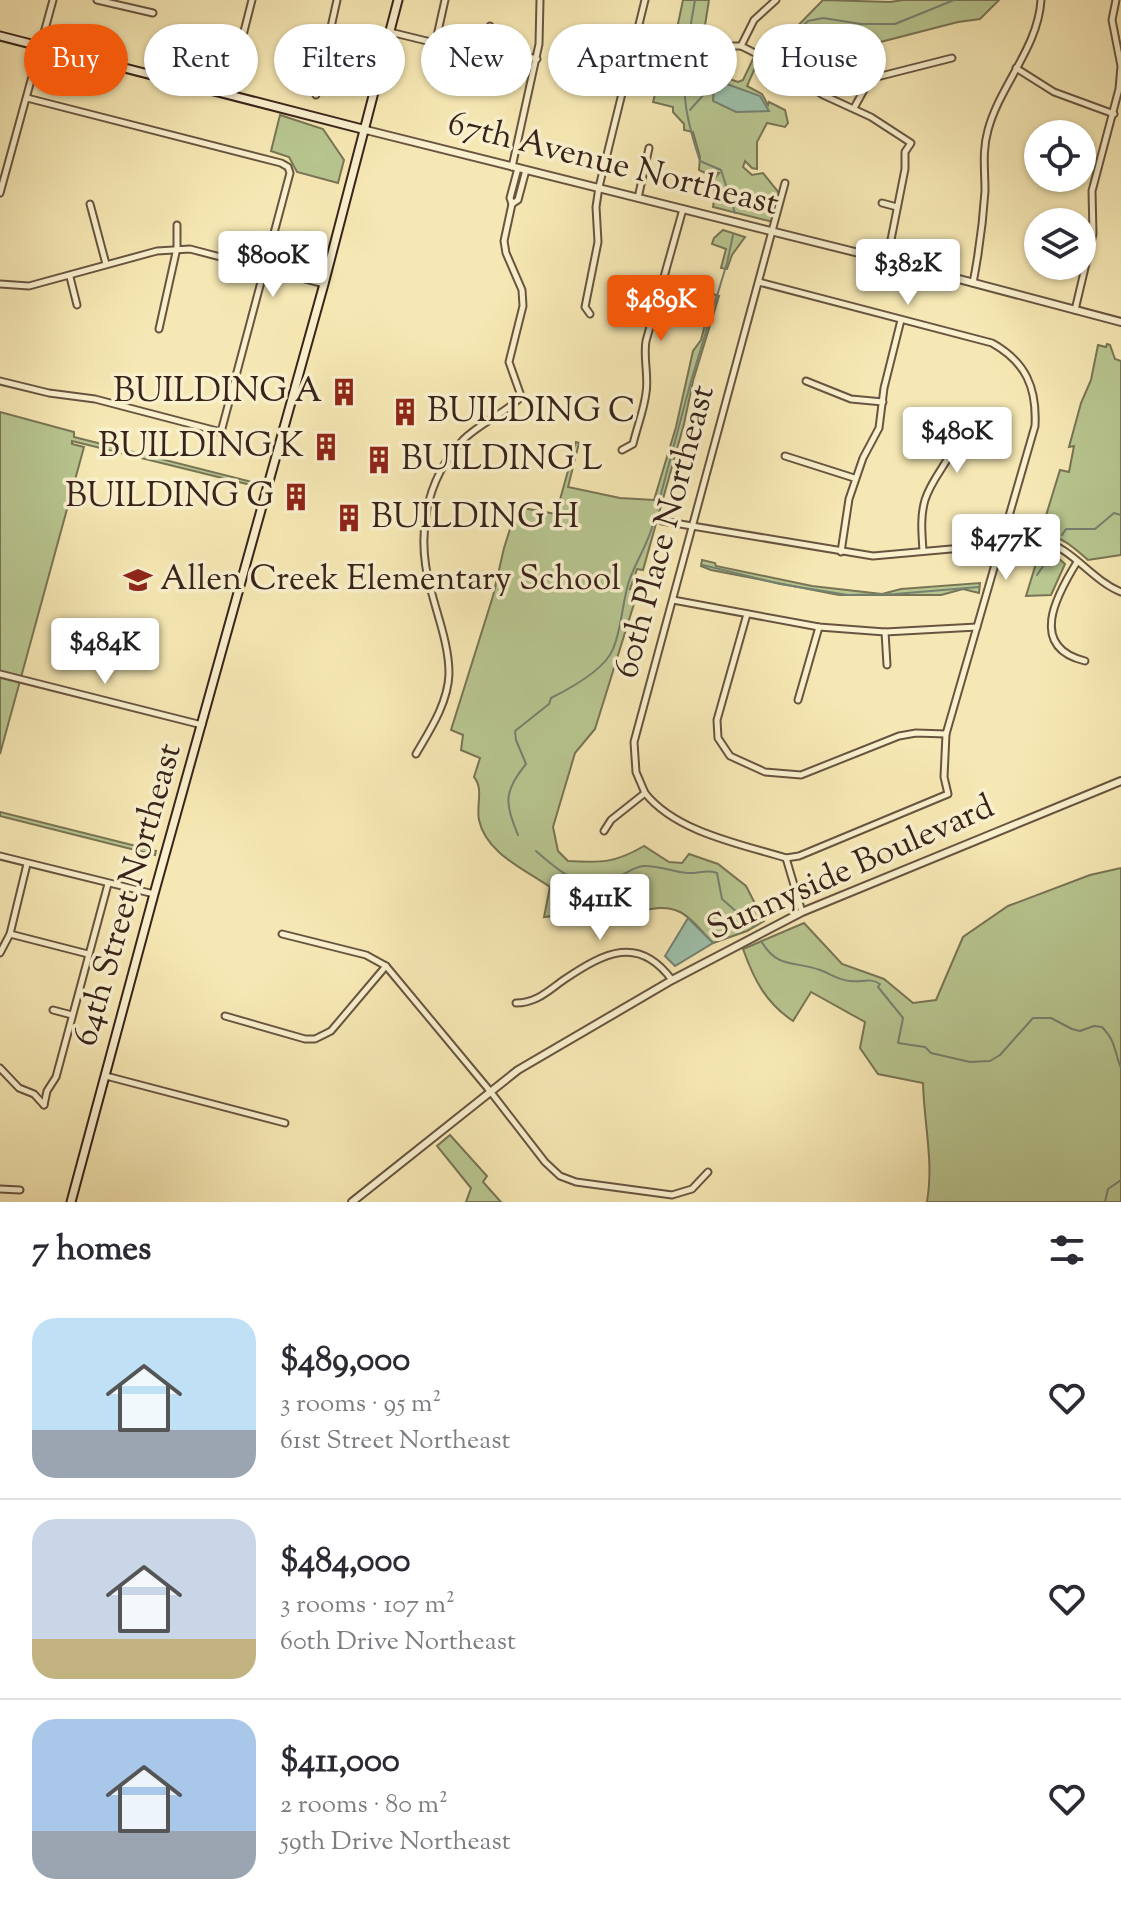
<!DOCTYPE html>
<html lang="en">
<head>
<meta charset="utf-8">
<style>
  body { margin:0; font-family:"Sorts Mill Goudy",serif; background:#f2f2f3; color:#2b2b33; height:100vh; display:flex; flex-direction:column; font-size:30px; white-space:nowrap }
  * { box-sizing:border-box; margin:0 }
  p { font-size:26px; color:#7c7c81 }
  .icon { flex:none; width:44px; height:44px; fill:none; stroke:currentColor; stroke-width:2; stroke-linecap:round; stroke-linejoin:round }
  .map { position:relative; height:1202px; overflow:hidden }
  .side { display:flex; flex-direction:column; background:#fff; flex:1 }
  .side>* { flex:none }
  .banner { position:absolute; left:24px; top:24px; width:1074px; height:72px; display:flex; gap:16px }
  .fabs { position:absolute; left:1024px; top:120px; display:grid; gap:16px }
  .fabs a { display:grid; place-items:center; width:72px; height:72px; border-radius:50%; background:#fff; box-shadow:0 2px 6px #0004; font-size:40px }
  .price { position:absolute; translate:-50% -68px; padding:0 18px; border-radius:8px; background:#fff; color:#222; font-size:26px; line-height:52px; filter:drop-shadow(0 2px 4px #0008) }
  .price::after { content:''; position:absolute; left:50%; top:48px; width:24px; height:18px; margin-left:-12px; background:inherit; clip-path:polygon(0 0,100% 0,50% 100%) }
  .price.on { background:#ea580c; color:#fff }
  ul { padding:0; list-style:none }
  li { display:flex; align-items:center; gap:24px; height:200px; padding:0 32px }
  li+li { border-top:2px solid #e1e1e2 }
  li span { display:grid; place-items:center; flex:none; width:224px; height:160px; border-radius:24px; color:#555 }
  li>.icon { margin-inline-start:auto }
  span .icon { width:96px; height:96px; fill:#fffc; stroke-width:1 }
  li b { font-size:34px }
  h2 { display:flex; justify-content:space-between; align-items:center; height:96px; padding:0 32px; font-size:34px }
  .tag { padding:0 28px; border-radius:36px; background:#fff; box-shadow:0 2px 6px #0004; font-size:28px; line-height:72px }
  .tag.on { background:#ea580c; color:#fff }
  .map>svg:first-child { display:block }
  .green { fill:#b8c690; stroke:#787455; stroke-width:2 }
  .water { fill:#9dc0ab; stroke:#758171; stroke-width:2 }
  .lines { fill:none; stroke-linecap:round; stroke-linejoin:round }
  .stream { stroke:#758171; stroke-width:2 }
  .minor-casing { stroke:#685440; stroke-width:9 }
  .tertiary-casing { stroke:#685440; stroke-width:10 }
  .secondary-casing { stroke:#39231a; stroke-width:11 }
  .minor { stroke:#f9f0ce; stroke-width:5 }
  .tertiary { stroke:#f9f0ce; stroke-width:6 }
  .secondary { stroke:#f9f0ce; stroke-width:7 }
  .labels { text-anchor:middle; dominant-baseline:central; stroke-width:7; stroke-linejoin:round; paint-order:stroke }
  .street-label { font-size:34px; fill:#39231a; stroke:#f9f0ce }
  .poi-label { font-size:34px; fill:#39231a; stroke:#f9f0ce; text-anchor:start }
</style>
</head>
<body>
<div class="map">
<svg width="1121" height="1202" viewBox="0 0 1121 1202">
  <rect width="100%" height="100%" fill="#f6e8b4"/>
  <filter id="stains"><feTurbulence type="fractalNoise" baseFrequency=".0025" numOctaves="4"/><feColorMatrix values="0 0 0 0 .2 0 0 0 0 .09 0 0 0 0 .02 0 0 0 .5 -.17"/></filter>
  <radialGradient id="worn" r=".72"><stop offset=".6" stop-color="#630" stop-opacity="0"/><stop offset="1" stop-color="#630" stop-opacity=".3"/></radialGradient>
  <g class="green">
    <path d="M683,0H709L703,38H675Z"/>
    <path d="M823,0L890,2L903,0H999L980,19L958,22L865,46L854,53L846,65L805,32L780,57L772,52Z"/>
    <path d="M666,52H722L718,75L738,82L743,80L753,59L758,61L747,86L762,94L768,105L769,102L785,110L788,123L785,127L767,123L757,142V169L752,168L745,161L743,167L752,175L763,173L780,194L777,223L713,207L715,194L713,180L719,173H705L699,170L700,157L693,132L684,130V124L673,112V107L653,102Z"/>
    <path d="M280,115L323,129L344,160L338,183L297,172L289,157L271,151Z"/>
    <path d="M723,230L745,237L732,255L727,269L721,268L726,249L712,244L714,238Z"/>
    <path d="M713,294L719,296L693,381L684,424L643,570L637,569L630,589L638,591L595,729L575,753L553,827L558,851L568,861C601,863 615,863 644,846L669,862L682,863L689,854L718,864L746,886L764,921L747,931L713,943C703,933 692,918 680,912C655,900 631,920 611,910L544,917L550,887C524,869 486,853 479,820C476,805 484,789 474,777L480,758L461,750L463,735L451,730L493,596L504,548L517,507L556,514L576,442L579,443L568,487L620,498L654,500L676,427L693,351L701,340Z"/>
    <path d="M1107,344L1110,345L1115,359L1121,361V555L1088,560C1072,546 1061,535 1040,535L1060,470L1069,472L1074,446L1069,447L1081,403L1091,380L1098,345L1106,347Z"/>
    <path d="M0,412L74,432V437L256,483L255,486L72,441V444L84,447L0,754Z"/>
    <path d="M1042,544L1065,564L1051,595L1026,596Z"/>
    <path d="M702,560L715,563L716,566L812,586L882,594L901,589L980,583L979,593L963,589L941,595H839L711,570L701,566Z"/>
    <path d="M0,812L156,851L155,855L0,816Z"/>
    <path d="M1121,868V1202H927C934,1162 924,1124 923,1083L878,1074L860,1048L865,1022L811,992L793,1021C766,1003 754,980 743,949L804,923L842,964L884,979L913,1003L936,1000L963,937L1008,906L1090,875Z"/>
    <path d="M450,1135L487,1176L483,1182L501,1202H466L471,1188L437,1146Z"/>
  </g>
  <g class="water">
    <path d="M724,83L760,96L769,111L736,112L713,101L714,88Z"/>
    <path d="M688,918L713,943L675,966L665,956Z"/>
  </g>
  <g class="lines">
    <g class="stream">
      <path d="M689,35L695,0"/>
      <path d="M776,51L808,21L823,18L861,24H895L954,0"/>
      <path d="M687,56C679,91 689,128 700,161L721,170L735,213"/>
      <path d="M690,110L713,84L720,87"/>
      <path d="M657,509L691,381L727,263L733,235"/>
      <path d="M1062,535L1066,529H1095L1114,513L1121,515"/>
      <path d="M703,565L780,584L848,595L895,594L979,587"/>
      <path d="M1037,575L1052,553"/>
      <path d="M518,835C505,803 503,792 526,764L516,740L515,731L549,704L551,698C571,688 605,669 613,649C622,628 622,603 629,581C636,561 648,544 653,524"/>
      <path d="M536,851C560,872 581,892 614,879C624,875 633,867 643,866C659,865 672,872 687,873C698,874 706,869 717,873L722,899L754,927"/>
      <path d="M761,941C779,970 793,960 820,970C831,974 838,980 850,981C861,983 870,977 880,984L878,987L903,1018L898,1043L925,1047L931,1053L970,1062L990,1061L1000,1055L1033,1018H1051L1072,1029L1080,1031L1094,1026L1102,1027C1117,1043 1113,1049 1121,1068"/>
      <path d="M1105,1202L1108,1189L1121,1180"/>
    </g>
    <defs>
      <g id="minor">
        <path d="M97,0L153,13"/>
        <path d="M390,32L435,43"/>
        <path d="M636,38L674,46H741L769,60L823,95L871,117L911,143L905,152V169L887,260"/>
        <path d="M741,46L754,20L776,0"/>
        <path d="M489,48L537,59"/>
        <path d="M484,62L489,48L490,26"/>
        <path d="M430,67L445,0"/>
        <path d="M1016,68L1054,92L1114,114"/>
        <path d="M228,94L252,0"/>
        <path d="M316,95L337,0"/>
        <path d="M854,108L865,88L877,77L952,58"/>
        <path d="M512,167L539,44L540,0"/>
        <path d="M518,168L510,198L512,204L518,200L526,170"/>
        <path d="M0,193L53,0"/>
        <path d="M638,198L649,148"/>
        <path d="M882,203L897,207"/>
        <path d="M90,204L106,264"/>
        <path d="M70,277L77,305"/>
        <path d="M973,283C979,252 983,222 985,191C985,170 982,151 988,130C1000,85 1038,48 1041,0"/>
        <path d="M0,284L29,286L157,251L190,249L324,284"/>
        <path d="M1075,310L1093,234L1092,191L1119,89L1121,66L1112,20L1116,0"/>
        <path d="M590,314L585,307L598,242L596,207L599,187L645,0"/>
        <path d="M159,329L177,248V225"/>
        <path d="M0,381L49,393L95,399L221,432L290,173L288,167L281,163L27,98"/>
        <path d="M806,381L851,399L883,402"/>
        <path d="M622,450L633,444C637,427 644,410 646,393C649,376 643,358 646,341L683,209"/>
        <path d="M785,456L854,478"/>
        <path d="M662,521L873,556L1041,541C1071,546 1091,580 1121,592"/>
        <path d="M923,551C922,534 920,517 925,500C934,471 960,454 960,419L955,413"/>
        <path d="M841,552L849,499L863,458L879,428L884,388L901,320"/>
        <path d="M1077,562C1056,596 1028,647 1085,661"/>
        <path d="M673,600L819,627L885,632L977,627"/>
        <path d="M747,614L717,720L718,738L730,756L765,772L801,775L899,736L916,733L946,734"/>
        <path d="M885,632L887,665"/>
        <path d="M0,674L202,725"/>
        <path d="M798,700L819,627"/>
        <path d="M416,754C430,730 448,703 449,674C449,645 438,618 431,590C416,538 424,481 463,440C479,424 501,415 518,400L520,393L509,362L523,306L522,290L506,253L504,241L512,204"/>
        <path d="M645,793C676,832 740,844 786,858L799,856L948,794L944,777L946,734L1035,426C1037,388 1026,362 992,343L759,282"/>
        <path d="M604,831L611,820L645,793L636,772L634,742L785,183"/>
        <path d="M0,856L154,894"/>
        <path d="M786,858L802,912"/>
        <path d="M10,934L88,954"/>
        <path d="M282,934L366,955L386,966L490,1091L545,1162L560,1176L576,1182L672,1195L692,1189L708,1172"/>
        <path d="M0,953L10,934L27,864"/>
        <path d="M516,1003C537,1003 549,990 565,979C605,952 639,935 672,980"/>
        <path d="M53,1010L72,1015"/>
        <path d="M225,1016L305,1039H315L331,1031L386,966"/>
        <path d="M0,1068L19,1088L34,1094L44,1105"/>
        <path d="M106,1076L285,1123"/>
        <path d="M44,1105L47,1091L56,1077L108,884"/>
        <path d="M0,1189L20,1190"/>
      </g>
      <g id="tertiary">
        <path d="M366,130L887,260L1121,322"/>
        <path d="M352,1202L518,1070L672,980L802,912L1121,781"/>
      </g>
      <g id="secondary">
        <path d="M0,36L366,130"/>
        <path d="M71,1202L154,894L324,284L398,0"/>
      </g>
    </defs>
    <use href="#minor" class="minor-casing"/>
    <use href="#tertiary" class="tertiary-casing"/>
    <use href="#secondary" class="secondary-casing"/>
    <use href="#minor" class="minor"/>
    <use href="#tertiary" class="tertiary"/>
    <use href="#secondary" class="secondary"/>
  </g>
  <defs>
    <symbol id="building-bare" viewBox="-9 -9 18 18"><path d="M-4-6H4V6H1V3H-1V6H-4ZM-2.5-4.3h1.7v1.8h-1.7ZM.8-4.3h1.7v1.8H.8ZM-2.5-1h1.7V.8h-1.7ZM.8-1h1.7V.8H.8Z" fill="#8f2418" stroke="#f9f0ce" stroke-width="2.5" paint-order="stroke"/></symbol>
    <symbol id="school-bare" viewBox="-9 -9 18 18"><path d="M0-5L7-2L0 1L-7-2ZM-4 1L0 2.5L4 1V4Q0 6-4 4Z" fill="#8f2418" stroke="#f9f0ce" stroke-width="2.5" paint-order="stroke"/></symbol>
  </defs>
  <g fill-rule="evenodd">
    <use href="#building-bare" x="324" y="372" width="40" height="40"/>
    <use href="#building-bare" x="385" y="392" width="40" height="40"/>
    <use href="#building-bare" x="306" y="427" width="40" height="40"/>
    <use href="#building-bare" x="359" y="440" width="40" height="40"/>
    <use href="#building-bare" x="276" y="477" width="40" height="40"/>
    <use href="#building-bare" x="329" y="498" width="40" height="40"/>
    <use href="#school-bare" x="118" y="560" width="40" height="40"/>
  </g>
  <g class="labels">
    <g class="street-label">
      <text transform="translate(613 165) rotate(14)">67th Avenue Northeast</text>
      <text transform="translate(666 532) rotate(-75)">60th Place Northeast</text>
      <text transform="translate(851 869) rotate(-24)">Sunnyside Boulevard</text>
      <text transform="translate(129 895) rotate(-74)">64th Street Northeast</text>
    </g>
    <g class="poi-label">
      <text x="322" y="392" text-anchor="end">BUILDING A</text>
      <text x="427" y="412">BUILDING C</text>
      <text x="304" y="447" text-anchor="end">BUILDING K</text>
      <text x="401" y="460">BUILDING L</text>
      <text x="274" y="497" text-anchor="end">BUILDING G</text>
      <text x="371" y="518">BUILDING H</text>
      <text x="160" y="580">Allen Creek Elementary School</text>
    </g>
  </g>
  <rect width="100%" height="100%" filter="url(#stains)"/>
  <rect width="100%" height="100%" fill="url(#worn)"/>
</svg>
<div class="fabs">
<a><svg class="icon" aria-label="locate" viewBox="0 0 24 24"><circle cx="12" cy="12" r="6"/><path d="M12 2v4M12 18v4M2 12h4M18 12h4"/></svg></a>
<a><svg class="icon" aria-label="layers" viewBox="0 0 24 24"><path d="M12 4l9 5-9 5-9-5zM3 14l9 5 9-5"/></svg></a>
</div>
<b class="price" style="left:273px;top:299px">$800K</b>
<b class="price" style="left:908px;top:307px">$382K</b>
<b class="price on" style="left:661px;top:343px">$489K</b>
<b class="price" style="left:957px;top:475px">$480K</b>
<b class="price" style="left:1006px;top:582px">$477K</b>
<b class="price" style="left:105px;top:686px">$484K</b>
<b class="price" style="left:600px;top:942px">$411K</b>
<div class="banner">
<a class="tag on">Buy</a>
<a class="tag">Rent</a>
<a class="tag">Filters</a>
<a class="tag">New</a>
<a class="tag">Apartment</a>
<a class="tag">House</a>
</div>
</div>
<section class="side">
<h2>7 homes<svg class="icon" aria-label="filters" viewBox="0 0 24 24"><path d="M4 7h16M4 17h16"/><circle cx="9" cy="7" r="2"/><circle cx="15" cy="17" r="2"/></svg></h2>
<ul>
<li><span style="background:linear-gradient(#bfe0f5 70%,#9aa5b1 0)"><svg class="icon" aria-label="home" viewBox="0 0 24 24"><path d="M3 11l9-7 9 7M6 9v11h12V9"/></svg></span><div><b>$489,000</b><p>3 rooms · 95 m²</p><p>61st Street Northeast</p></div><svg class="icon" aria-label="heart" viewBox="0 0 24 24"><path d="M12 20l-8-8c-3-5 5-10 8-4 3-6 11-1 8 4z"/></svg></li>
<li><span style="background:linear-gradient(#c9d6e8 75%,#c2b280 0)"><svg class="icon" aria-label="home" viewBox="0 0 24 24"><path d="M3 11l9-7 9 7M6 9v11h12V9"/></svg></span><div><b>$484,000</b><p>3 rooms · 107 m²</p><p>60th Drive Northeast</p></div><svg class="icon" aria-label="heart" viewBox="0 0 24 24"><path d="M12 20l-8-8c-3-5 5-10 8-4 3-6 11-1 8 4z"/></svg></li>
<li><span style="background:linear-gradient(#a9c7e8 70%,#9aa5b1 0)"><svg class="icon" aria-label="home" viewBox="0 0 24 24"><path d="M3 11l9-7 9 7M6 9v11h12V9"/></svg></span><div><b>$411,000</b><p>2 rooms · 80 m²</p><p>59th Drive Northeast</p></div><svg class="icon" aria-label="heart" viewBox="0 0 24 24"><path d="M12 20l-8-8c-3-5 5-10 8-4 3-6 11-1 8 4z"/></svg></li>
</ul>
</section>
</body>
</html>
